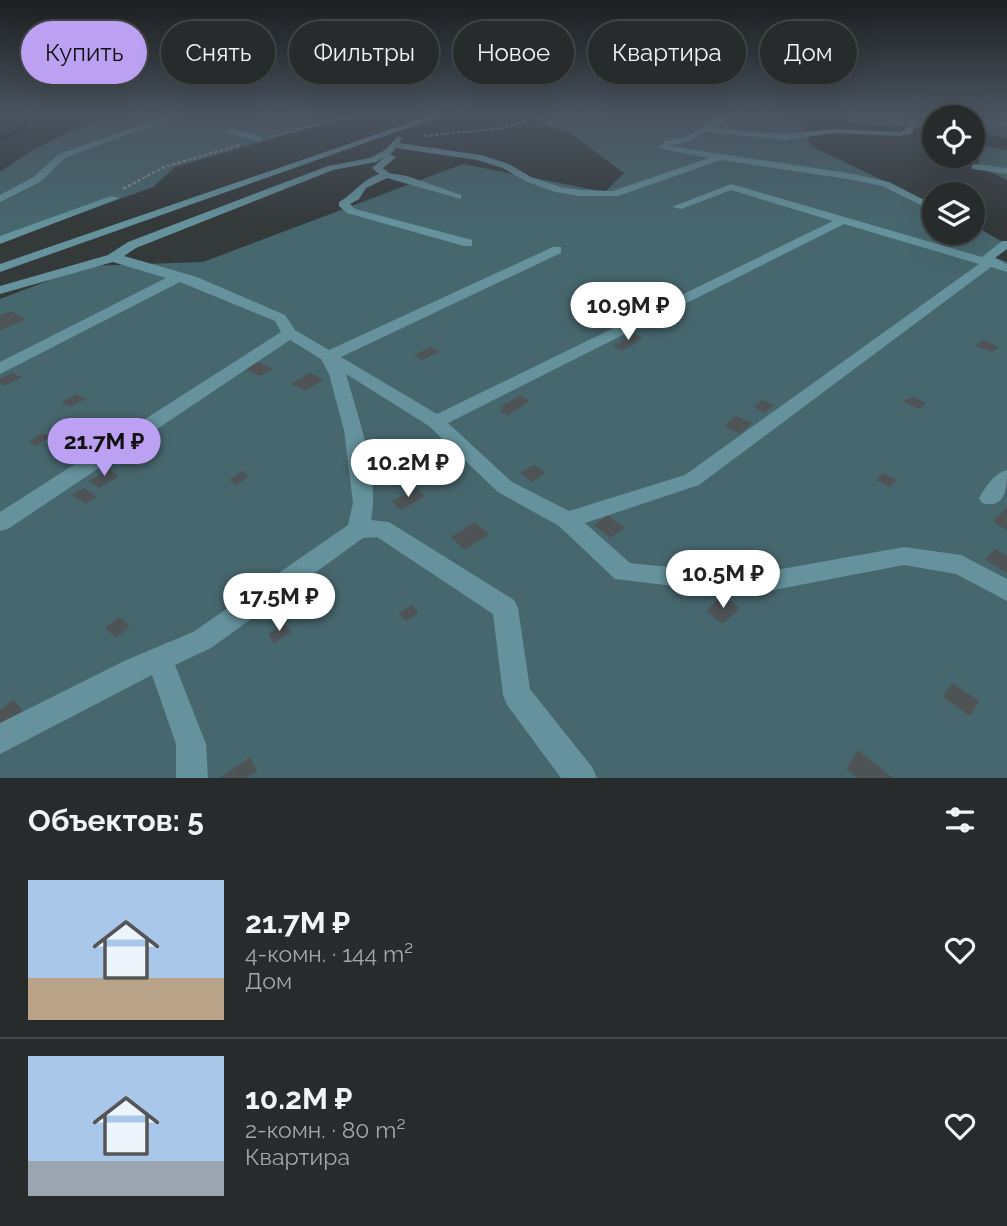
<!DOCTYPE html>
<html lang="ru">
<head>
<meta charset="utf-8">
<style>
  body { margin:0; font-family:Raleway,sans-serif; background:#2f3334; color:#f1f3f6; height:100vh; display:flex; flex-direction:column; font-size:26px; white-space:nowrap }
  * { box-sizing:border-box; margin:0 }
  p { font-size:23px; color:#a4a7a9 }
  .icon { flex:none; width:38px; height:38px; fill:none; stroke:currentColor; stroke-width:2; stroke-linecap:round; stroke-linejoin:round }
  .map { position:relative; height:778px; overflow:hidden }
  .drawer { display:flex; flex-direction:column; background:#272b2c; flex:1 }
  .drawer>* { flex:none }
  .top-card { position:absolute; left:21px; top:21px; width:966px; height:63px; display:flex; gap:14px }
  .buttons { position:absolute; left:922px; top:105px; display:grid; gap:14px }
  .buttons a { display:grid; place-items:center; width:63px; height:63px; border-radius:50%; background:#272b2c; box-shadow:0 7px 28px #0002,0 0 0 2px #434748; font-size:35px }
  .price { position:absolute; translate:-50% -60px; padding:0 16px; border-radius:24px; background:#fff; color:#222; font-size:23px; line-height:46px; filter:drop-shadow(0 2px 4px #0008) }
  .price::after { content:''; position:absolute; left:50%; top:42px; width:21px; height:16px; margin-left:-10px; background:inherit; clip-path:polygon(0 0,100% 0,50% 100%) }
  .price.on { background:#bca0f2; color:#111 }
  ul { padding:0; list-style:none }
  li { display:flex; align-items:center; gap:21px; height:175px; padding:0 28px }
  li+li { border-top:2px solid #434748 }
  li span { display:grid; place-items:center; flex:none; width:196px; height:140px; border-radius:0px; color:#555 }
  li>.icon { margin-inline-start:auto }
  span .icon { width:84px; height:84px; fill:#fffc; stroke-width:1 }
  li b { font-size:30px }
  h2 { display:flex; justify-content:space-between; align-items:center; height:84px; padding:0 28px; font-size:30px }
  .chip { padding:0 24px; border-radius:32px; background:#272b2c; box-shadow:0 7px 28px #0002,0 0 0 2px #434748; font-size:24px; line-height:63px }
  .chip.on { background:#bca0f2; color:#111 }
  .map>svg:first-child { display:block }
  .green { fill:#47676e }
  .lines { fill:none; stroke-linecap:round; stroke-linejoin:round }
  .stream { stroke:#00252c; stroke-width:2.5 }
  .building { fill:#4e5355 }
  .path { stroke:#8f9394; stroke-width:2; stroke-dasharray:3.5 2; stroke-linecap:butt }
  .minor { fill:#65929c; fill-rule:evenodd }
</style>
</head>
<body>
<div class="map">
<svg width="1007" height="778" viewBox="0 0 1007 778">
  <rect width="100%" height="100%" fill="#34393a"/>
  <g class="green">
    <path d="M120,114H357L175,167L153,187L0,242V172C40,143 73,129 120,114Z"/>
    <path d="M559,114H797L811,146L934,205V233H973V225L1001,241L994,257L1007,262V778H0V299L87,266L203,262L463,164L605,192L624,173L567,131L539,124Z"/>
    <path d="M833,114H1007V138L973,132V117H934V128L854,123Z"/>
    <path d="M979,145L1007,150V180L979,166Z"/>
  </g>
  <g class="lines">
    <path class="stream" d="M0,139L18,131L30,114"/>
  </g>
  <g class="building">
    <path d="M11,311L26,320L0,330V315Z"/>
    <path d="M634,334L643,338L622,351L613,346Z"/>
    <path d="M983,340L999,347L992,352L975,346Z"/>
    <path d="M431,347L439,352L422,360L414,355Z"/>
    <path d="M257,361L273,369L260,376L244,369Z"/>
    <path d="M12,373L22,377L5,386L0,383V379Z"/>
    <path d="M309,373L324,379L306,391L291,384Z"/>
    <path d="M76,394L86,399L70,407L61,403Z"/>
    <path d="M520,395L530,401L507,416L500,411L503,409L500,407Z"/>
    <path d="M914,397L926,403L919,409L902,401Z"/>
    <path d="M762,400L774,405L765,413L754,407Z"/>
    <path d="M736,416L752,423L740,434L724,426Z"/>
    <path d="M43,433L51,437L36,446L28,442Z"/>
    <path d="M534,465L546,473L532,482L520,473Z"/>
    <path d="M109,469L119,476L99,488L89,481Z"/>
    <path d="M241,471L249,476L237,485L229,480Z"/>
    <path d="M883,473L897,480L890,487L876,480Z"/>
    <path d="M84,488L97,497L85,504L72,495Z"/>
    <path d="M416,488L425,496L401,510L392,501Z"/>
    <path d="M1007,507V530L993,522Z"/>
    <path d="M608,515L624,528L610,538L594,525Z"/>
    <path d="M475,522L489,534L465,550L451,537Z"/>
    <path d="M995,549L1007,556V573L985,560Z"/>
    <path d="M723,595L740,608L723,624L706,611Z"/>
    <path d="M412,605L418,613L406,621L399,613Z"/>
    <path d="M119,617L130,626L116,638L105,628Z"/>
    <path d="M285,624L291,632L274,643L268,634Z"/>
    <path d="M952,683L979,701L970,716L943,697Z"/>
    <path d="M13,700L23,710L0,728V710Z"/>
    <path d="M858,750L893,778H857L846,769Z"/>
    <path d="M250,757L257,771L247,778H220Z"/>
  </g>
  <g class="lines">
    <g class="path">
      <path d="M424,136L504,128L549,114"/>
      <path d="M270,137L360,114"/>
      <path d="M123,189L164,167L239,145"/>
    </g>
    <g class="minor">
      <path d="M171,114H183L65,158L40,182L0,202V195L32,178L59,154Z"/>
      <path d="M435,114H447L0,272V264Z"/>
      <path d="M725,114H735L713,128L785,134L834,129L899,132L905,130L912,118L910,114H917L920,118L911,134L899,136L834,133L785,140L706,132L693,140L669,146L854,174L889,182L932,204L923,206L882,186L854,180L721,160L618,196H580L555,192L525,181L503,168L477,160L396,148L390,155L396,157L383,168L389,173L407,176L461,195V199L387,178L366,188L359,199L350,204L355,209L472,240V246H464L347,213L339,206V202C356,192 359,182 379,174L372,168L385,157L376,162L333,170L136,248L124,256L197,277L285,315L295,330L329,350L553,247H561V253L341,357L437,414L833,221L731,190L681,209L672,207L731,184L982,257L1002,241H1007V249L995,258L1007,264V272L991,267L699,485L585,523L630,563L748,575L904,547L961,555L1007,579V601L956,574L904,565L748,595L615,579L559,526L498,492L429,426L346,374C358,417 380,476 371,520L389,522L514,600L518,608L530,689L592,767L597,778H561L507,705L503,695L493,614L377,537L363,538L211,648L175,665L206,744L208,778H176V744L152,675L0,754V723L124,661L193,632L348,525L353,503L344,430L329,374L321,359L290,340L8,529L0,531V512L281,332L275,321L180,282L0,374V362L166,278L113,262L0,294V286L108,255L128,242L328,166L370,158L385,150L398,136L402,139L399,143L481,155L509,164L531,177L561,187L580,190L613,191L709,158L658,148L665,141L687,136ZM844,224L979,264L685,475L569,511L512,482L448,423Z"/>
      <path d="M928,114H975L971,116Z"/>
      <path d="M971,117H973L1007,123V127L973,121Z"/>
      <path d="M228,128L262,137L263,139L259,142L225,132Z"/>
      <path d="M975,164L1007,168V174L972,169V165Z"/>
      <path d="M111,196L120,198L0,244V236Z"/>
      <path d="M1007,470C1007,487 1006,510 982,503L979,498C985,487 995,473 1007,470Z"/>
    </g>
  </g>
  <linearGradient id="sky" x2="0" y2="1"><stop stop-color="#1d1f20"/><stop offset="0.51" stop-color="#4a5460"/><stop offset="1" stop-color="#4a5460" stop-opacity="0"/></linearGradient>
  <rect width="1007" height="223" fill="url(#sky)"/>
</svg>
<div class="buttons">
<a><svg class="icon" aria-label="locate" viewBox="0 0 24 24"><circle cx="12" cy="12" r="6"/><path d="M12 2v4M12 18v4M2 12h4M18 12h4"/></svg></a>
<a><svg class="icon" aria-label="layers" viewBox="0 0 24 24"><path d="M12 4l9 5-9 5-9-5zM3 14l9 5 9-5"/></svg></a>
</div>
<b class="price" style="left:628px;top:342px">10.9M ₽</b>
<b class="price on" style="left:104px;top:478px">21.7M ₽</b>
<b class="price" style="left:408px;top:499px">10.2M ₽</b>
<b class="price" style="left:723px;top:610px">10.5M ₽</b>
<b class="price" style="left:279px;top:633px">17.5M ₽</b>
<div class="top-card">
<a class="chip on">Купить</a>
<a class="chip">Снять</a>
<a class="chip">Фильтры</a>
<a class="chip">Новое</a>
<a class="chip">Квартира</a>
<a class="chip">Дом</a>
</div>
</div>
<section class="drawer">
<h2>Объектов: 5<svg class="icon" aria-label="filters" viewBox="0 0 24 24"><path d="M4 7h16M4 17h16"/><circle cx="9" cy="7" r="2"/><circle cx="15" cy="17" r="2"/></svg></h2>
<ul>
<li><span style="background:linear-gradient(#a9c7e8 70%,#b9a48a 0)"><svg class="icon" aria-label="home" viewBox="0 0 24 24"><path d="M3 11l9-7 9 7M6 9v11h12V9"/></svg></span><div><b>21.7M ₽</b><p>4-комн. · 144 m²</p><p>Дом</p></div><svg class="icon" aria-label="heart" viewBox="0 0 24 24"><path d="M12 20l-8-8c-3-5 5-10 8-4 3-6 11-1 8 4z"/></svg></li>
<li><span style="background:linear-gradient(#a9c7e8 75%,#9aa5b1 0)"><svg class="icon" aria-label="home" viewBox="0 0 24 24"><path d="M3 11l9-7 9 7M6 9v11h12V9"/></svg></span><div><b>10.2M ₽</b><p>2-комн. · 80 m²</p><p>Квартира</p></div><svg class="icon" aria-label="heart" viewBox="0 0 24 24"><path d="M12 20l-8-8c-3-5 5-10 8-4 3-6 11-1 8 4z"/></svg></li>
</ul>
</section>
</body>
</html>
